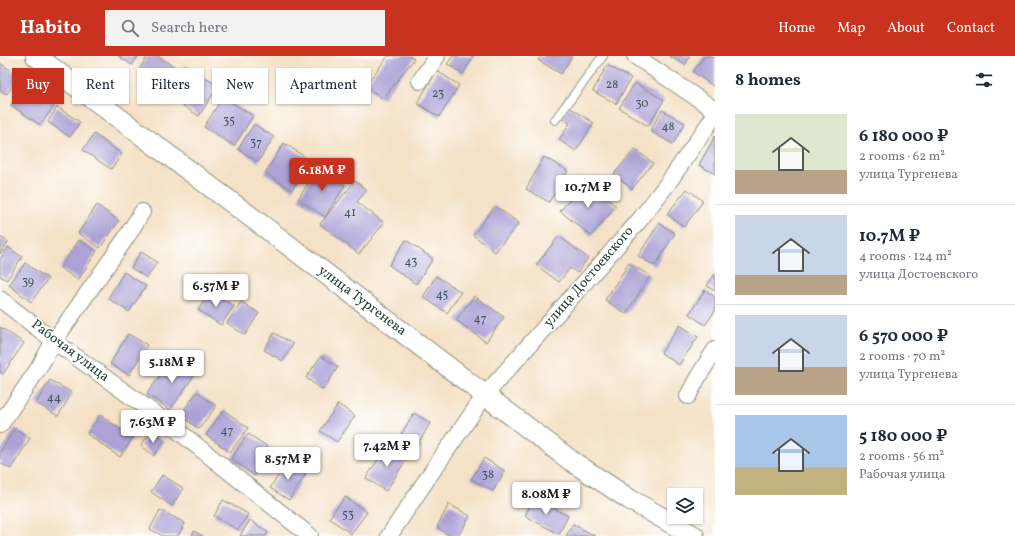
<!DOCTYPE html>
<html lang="en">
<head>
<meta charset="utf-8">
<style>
  body { margin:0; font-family:Vollkorn,serif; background:#f2f2f3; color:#1f2937; height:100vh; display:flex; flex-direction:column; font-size:15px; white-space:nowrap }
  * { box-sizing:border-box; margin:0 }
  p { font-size:13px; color:#747a83 }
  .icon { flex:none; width:22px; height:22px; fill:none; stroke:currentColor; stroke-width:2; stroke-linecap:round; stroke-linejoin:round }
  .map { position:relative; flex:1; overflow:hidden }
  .drawer { display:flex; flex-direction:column; background:#fff; width:300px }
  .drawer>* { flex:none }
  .top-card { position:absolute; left:12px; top:12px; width:380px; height:36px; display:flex; gap:8px }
  .controls { position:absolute; left:667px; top:432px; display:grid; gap:8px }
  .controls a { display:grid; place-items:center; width:36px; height:36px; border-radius:0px; background:#fff; box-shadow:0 1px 3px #0004; font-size:20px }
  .price { position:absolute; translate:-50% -34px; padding:0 9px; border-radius:4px; background:#fff; color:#222; font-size:13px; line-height:26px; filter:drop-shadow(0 1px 2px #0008) }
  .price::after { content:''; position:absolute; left:50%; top:24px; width:12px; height:9px; margin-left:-6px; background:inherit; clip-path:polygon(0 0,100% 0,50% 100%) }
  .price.current { background:#c8321e; color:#fff }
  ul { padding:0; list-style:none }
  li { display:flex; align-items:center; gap:12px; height:100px; padding:0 20px }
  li+li { border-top:1px solid #e0e1e3 }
  li span { display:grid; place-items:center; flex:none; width:112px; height:80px; border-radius:0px; color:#555 }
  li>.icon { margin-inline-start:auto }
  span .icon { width:48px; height:48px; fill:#fffc; stroke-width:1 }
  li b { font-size:17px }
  h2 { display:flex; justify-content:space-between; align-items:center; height:48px; padding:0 20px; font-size:17px }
  .chip { padding:0 14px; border-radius:0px; background:#fff; box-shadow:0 1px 3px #0004; font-size:14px; line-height:36px }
  .chip.current { background:#c8321e; color:#fff }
  header { display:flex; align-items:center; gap:24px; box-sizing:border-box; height:56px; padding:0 20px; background:#c8321e; color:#fff }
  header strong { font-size:19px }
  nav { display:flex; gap:22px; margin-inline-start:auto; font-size:14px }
  .search { width:280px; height:36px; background:#f2f2f3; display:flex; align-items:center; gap:10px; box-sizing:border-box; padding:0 14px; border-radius:0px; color:#747a83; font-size:15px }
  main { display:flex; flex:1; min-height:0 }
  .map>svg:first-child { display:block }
  .building { fill:#aca2d6 }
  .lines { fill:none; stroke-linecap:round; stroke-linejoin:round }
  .service-casing { stroke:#8a8f7d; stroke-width:10 }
  .minor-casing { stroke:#8a8f7d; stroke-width:18 }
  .tertiary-casing { stroke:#8a8f7d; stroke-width:22 }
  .service { stroke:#fff; stroke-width:8 }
  .minor { stroke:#fff; stroke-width:16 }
  .tertiary { stroke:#fff; stroke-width:20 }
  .labels { text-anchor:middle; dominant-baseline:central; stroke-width:3.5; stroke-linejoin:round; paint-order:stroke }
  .number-label { font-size:12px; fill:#42565c }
  .street-label { font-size:14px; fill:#1f3d34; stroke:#fff }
</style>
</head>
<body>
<header>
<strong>Habito</strong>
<div class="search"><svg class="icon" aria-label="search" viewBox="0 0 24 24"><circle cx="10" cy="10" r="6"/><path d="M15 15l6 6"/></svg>Search here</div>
<nav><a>Home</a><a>Map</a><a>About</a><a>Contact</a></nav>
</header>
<main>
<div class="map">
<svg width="715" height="480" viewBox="0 0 715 480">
  <rect width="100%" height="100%" fill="#fff"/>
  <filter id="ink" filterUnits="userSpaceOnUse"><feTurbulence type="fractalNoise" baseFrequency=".025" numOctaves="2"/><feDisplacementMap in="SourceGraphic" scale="8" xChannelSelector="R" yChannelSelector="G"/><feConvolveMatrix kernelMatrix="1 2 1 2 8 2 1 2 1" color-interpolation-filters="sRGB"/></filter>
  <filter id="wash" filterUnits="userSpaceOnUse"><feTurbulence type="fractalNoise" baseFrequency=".012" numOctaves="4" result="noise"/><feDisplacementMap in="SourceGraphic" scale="16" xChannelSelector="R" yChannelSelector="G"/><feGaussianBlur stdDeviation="0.9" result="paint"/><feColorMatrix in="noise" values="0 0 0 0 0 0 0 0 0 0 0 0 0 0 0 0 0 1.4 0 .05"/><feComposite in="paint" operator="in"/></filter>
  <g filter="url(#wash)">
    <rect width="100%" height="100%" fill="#f4e1c6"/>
    <g id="blocks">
      <g class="building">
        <path d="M118,0H138L132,9Z"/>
        <path d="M148,0H157L176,12L163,31L138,15Z"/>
        <path d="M388,0H410L414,3L383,43L365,30Z"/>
        <path d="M453,0H474L463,18L447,8Z"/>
        <path d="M541,0H572L561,18L538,4Z"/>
        <path d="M669,0H690L685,9Z"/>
        <path d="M704,0H711L715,3V26L713,30L693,16Z"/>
        <path d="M0,7L19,20L7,38L0,34Z"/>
        <path d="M185,9L218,30L199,60L166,39Z"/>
        <path d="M607,9L631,22L616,48L593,35Z"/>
        <path d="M437,15L459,29L439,61L417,47Z"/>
        <path d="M26,27L56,47L40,69L11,49Z"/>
        <path d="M635,27L664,44L648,70L619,52Z"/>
        <path d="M223,41L253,60L234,90L204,71Z"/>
        <path d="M57,51L80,66L70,81L48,66Z"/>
        <path d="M569,51L594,67L576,95L559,84L570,67L562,62Z"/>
        <path d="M662,54L685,67L673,88L650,75Z"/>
        <path d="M254,68L274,81L258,106L238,93Z"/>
        <path d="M94,78L122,98L111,113L83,94Z"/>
        <path d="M715,80V118L699,109Z"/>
        <path d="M284,87L311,105L292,134L265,117Z"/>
        <path d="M635,93L653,107L632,133L614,118Z"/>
        <path d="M544,101L568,115L549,146L526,133Z"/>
        <path d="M318,112L345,129L325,161L298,143Z"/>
        <path d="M355,125L367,134L357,146L384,167L359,198L320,168Z"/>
        <path d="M586,125L616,150L591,180L560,155Z"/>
        <path d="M687,133L703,145L684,171L667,158Z"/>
        <path d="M97,149L119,165L100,192L78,177Z"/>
        <path d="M495,150L519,167L495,196L473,179Z"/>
        <path d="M659,167L675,177L655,210L638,200Z"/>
        <path d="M559,180L588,202L577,217L570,212L559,226L536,209Z"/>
        <path d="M0,181L8,186L0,198Z"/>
        <path d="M79,184L97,195L78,224L60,212Z"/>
        <path d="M406,184L433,203L416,228L389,209Z"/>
        <path d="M8,191L22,201L7,224L0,220V203Z"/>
        <path d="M141,196L157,206L147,222L131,212Z"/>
        <path d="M25,207L48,223L31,246L9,229Z"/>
        <path d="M629,207L650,220L626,258L605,244Z"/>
        <path d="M124,216L146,230L129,256L108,242Z"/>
        <path d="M715,218V235L707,230Z"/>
        <path d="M436,220L461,236L447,257L423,241Z"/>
        <path d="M705,234L715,241V255L705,269L689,258Z"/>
        <path d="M211,235L234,250L221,269L198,254Z"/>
        <path d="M474,240L504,261L486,286L456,264Z"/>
        <path d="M241,246L259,257L245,279L227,267Z"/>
        <path d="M680,269L698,281L679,309L661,297Z"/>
        <path d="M0,271L24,287L3,318L0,316Z"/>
        <path d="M274,277L293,288L283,305L264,294Z"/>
        <path d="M128,278L147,289L129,319L110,308Z"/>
        <path d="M321,300L338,311L323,334L306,322Z"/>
        <path d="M173,301L196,317L170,354L147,338Z"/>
        <path d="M50,324L72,337L58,360L36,347Z"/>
        <path d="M197,336L216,350L199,373L180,359Z"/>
        <path d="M338,348L355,360L337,386L320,375Z"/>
        <path d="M224,354L248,372L230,396L206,379Z"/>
        <path d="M414,357L430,367L417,390L400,380Z"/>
        <path d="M100,359L133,382L120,401L87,378Z"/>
        <path d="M15,372L30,382L11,413L0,407V396Z"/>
        <path d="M151,376L164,385L154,400L141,389Z"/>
        <path d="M248,378L273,394L255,420L231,403Z"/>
        <path d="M388,388L408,401L386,435L366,422Z"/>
        <path d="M484,402L505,415L493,435L471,423Z"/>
        <path d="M287,406L306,418L289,444L270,432Z"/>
        <path d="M162,419L183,432L172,450L151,436Z"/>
        <path d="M345,441L367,456L351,478L329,462Z"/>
        <path d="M534,442L568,460L559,478L525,460Z"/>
        <path d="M223,444L248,458L238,474L214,460Z"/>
        <path d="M449,448L470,460L458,480H450L437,471Z"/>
        <path d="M160,454L185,467L178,480H163L150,473Z"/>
        <path d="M250,464L268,476L266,480H240Z"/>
        <path d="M573,468L595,480H566Z"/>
        <path d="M194,475L203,480H192Z"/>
      </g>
    </g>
  </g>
  <g filter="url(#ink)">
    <use href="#blocks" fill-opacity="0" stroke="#8a8f7d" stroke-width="1"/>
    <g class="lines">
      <defs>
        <path id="service" d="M555,64L603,0"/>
        <g id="minor">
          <path d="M635,0L715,54"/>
          <path d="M420,25L437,0"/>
          <path d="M0,243L54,285L172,370L310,480"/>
          <path d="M688,340L698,321L715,294"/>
          <path d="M0,369L38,313L54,285L126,182L142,156"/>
          <path d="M389,480L431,417L485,339L638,166L668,127L715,59"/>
        </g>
        <path id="tertiary" d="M36,0L279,182L570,404L629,443L694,480"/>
      </defs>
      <use href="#service" class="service-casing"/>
      <use href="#minor" class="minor-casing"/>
      <use href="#tertiary" class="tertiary-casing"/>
      <use href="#service" class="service"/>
      <use href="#minor" class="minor"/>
      <use href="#tertiary" class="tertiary"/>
    </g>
  </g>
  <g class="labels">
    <g class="number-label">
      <text x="612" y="29">28</text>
      <text x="438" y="38">23</text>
      <text x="642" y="48">30</text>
      <text x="229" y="65">35</text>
      <text x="668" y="71">48</text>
      <text x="256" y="87">37</text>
      <text x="350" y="157">41</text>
      <text x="411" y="206">43</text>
      <text x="28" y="226">39</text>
      <text x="442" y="239">45</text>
      <text x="480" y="263">47</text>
      <text x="54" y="342">44</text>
      <text x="227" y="375">47</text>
      <text x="488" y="419">38</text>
      <text x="348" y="459">53</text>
    </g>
    <g class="street-label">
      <text transform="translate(589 221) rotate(-49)">улица Достоевского</text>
      <text transform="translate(362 245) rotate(37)">улица Тургенева</text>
      <text transform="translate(70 295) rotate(37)">Рабочая улица</text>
    </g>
  </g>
</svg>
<div class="controls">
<a><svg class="icon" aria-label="layers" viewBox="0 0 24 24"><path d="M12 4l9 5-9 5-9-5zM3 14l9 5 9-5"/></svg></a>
</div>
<b class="price current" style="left:322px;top:136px">6.18M ₽</b>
<b class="price" style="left:588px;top:153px">10.7M ₽</b>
<b class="price" style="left:216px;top:252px">6.57M ₽</b>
<b class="price" style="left:172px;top:328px">5.18M ₽</b>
<b class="price" style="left:153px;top:388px">7.63M ₽</b>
<b class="price" style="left:387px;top:412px">7.42M ₽</b>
<b class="price" style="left:288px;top:425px">8.57M ₽</b>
<b class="price" style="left:546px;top:460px">8.08M ₽</b>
<div class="top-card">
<a class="chip current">Buy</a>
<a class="chip">Rent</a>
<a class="chip">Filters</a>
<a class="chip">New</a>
<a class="chip">Apartment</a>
</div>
</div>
<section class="drawer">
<h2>8 homes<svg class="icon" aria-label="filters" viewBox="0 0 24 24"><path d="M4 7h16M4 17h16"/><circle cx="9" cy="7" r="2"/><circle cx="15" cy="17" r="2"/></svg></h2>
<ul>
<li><span style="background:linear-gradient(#dfe7d0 70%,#b9a48a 0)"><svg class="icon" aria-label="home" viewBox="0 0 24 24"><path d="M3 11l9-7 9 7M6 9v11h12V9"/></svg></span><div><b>6 180 000 ₽</b><p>2 rooms · 62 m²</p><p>улица Тургенева</p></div></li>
<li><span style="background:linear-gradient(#c9d6e8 75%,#b9a48a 0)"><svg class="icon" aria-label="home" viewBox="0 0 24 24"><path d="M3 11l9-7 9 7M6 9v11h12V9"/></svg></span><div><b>10.7M ₽</b><p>4 rooms · 124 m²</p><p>улица Достоевского</p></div></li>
<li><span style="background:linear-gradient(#c9d6e8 65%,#b9a48a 0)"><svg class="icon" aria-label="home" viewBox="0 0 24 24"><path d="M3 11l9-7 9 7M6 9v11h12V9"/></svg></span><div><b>6 570 000 ₽</b><p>2 rooms · 70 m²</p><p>улица Тургенева</p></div></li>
<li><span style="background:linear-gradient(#a9c7e8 65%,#c2b280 0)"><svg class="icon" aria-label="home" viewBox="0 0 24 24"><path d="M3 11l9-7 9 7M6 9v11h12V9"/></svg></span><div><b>5 180 000 ₽</b><p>2 rooms · 56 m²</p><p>Рабочая улица</p></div></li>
</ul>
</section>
</main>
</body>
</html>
